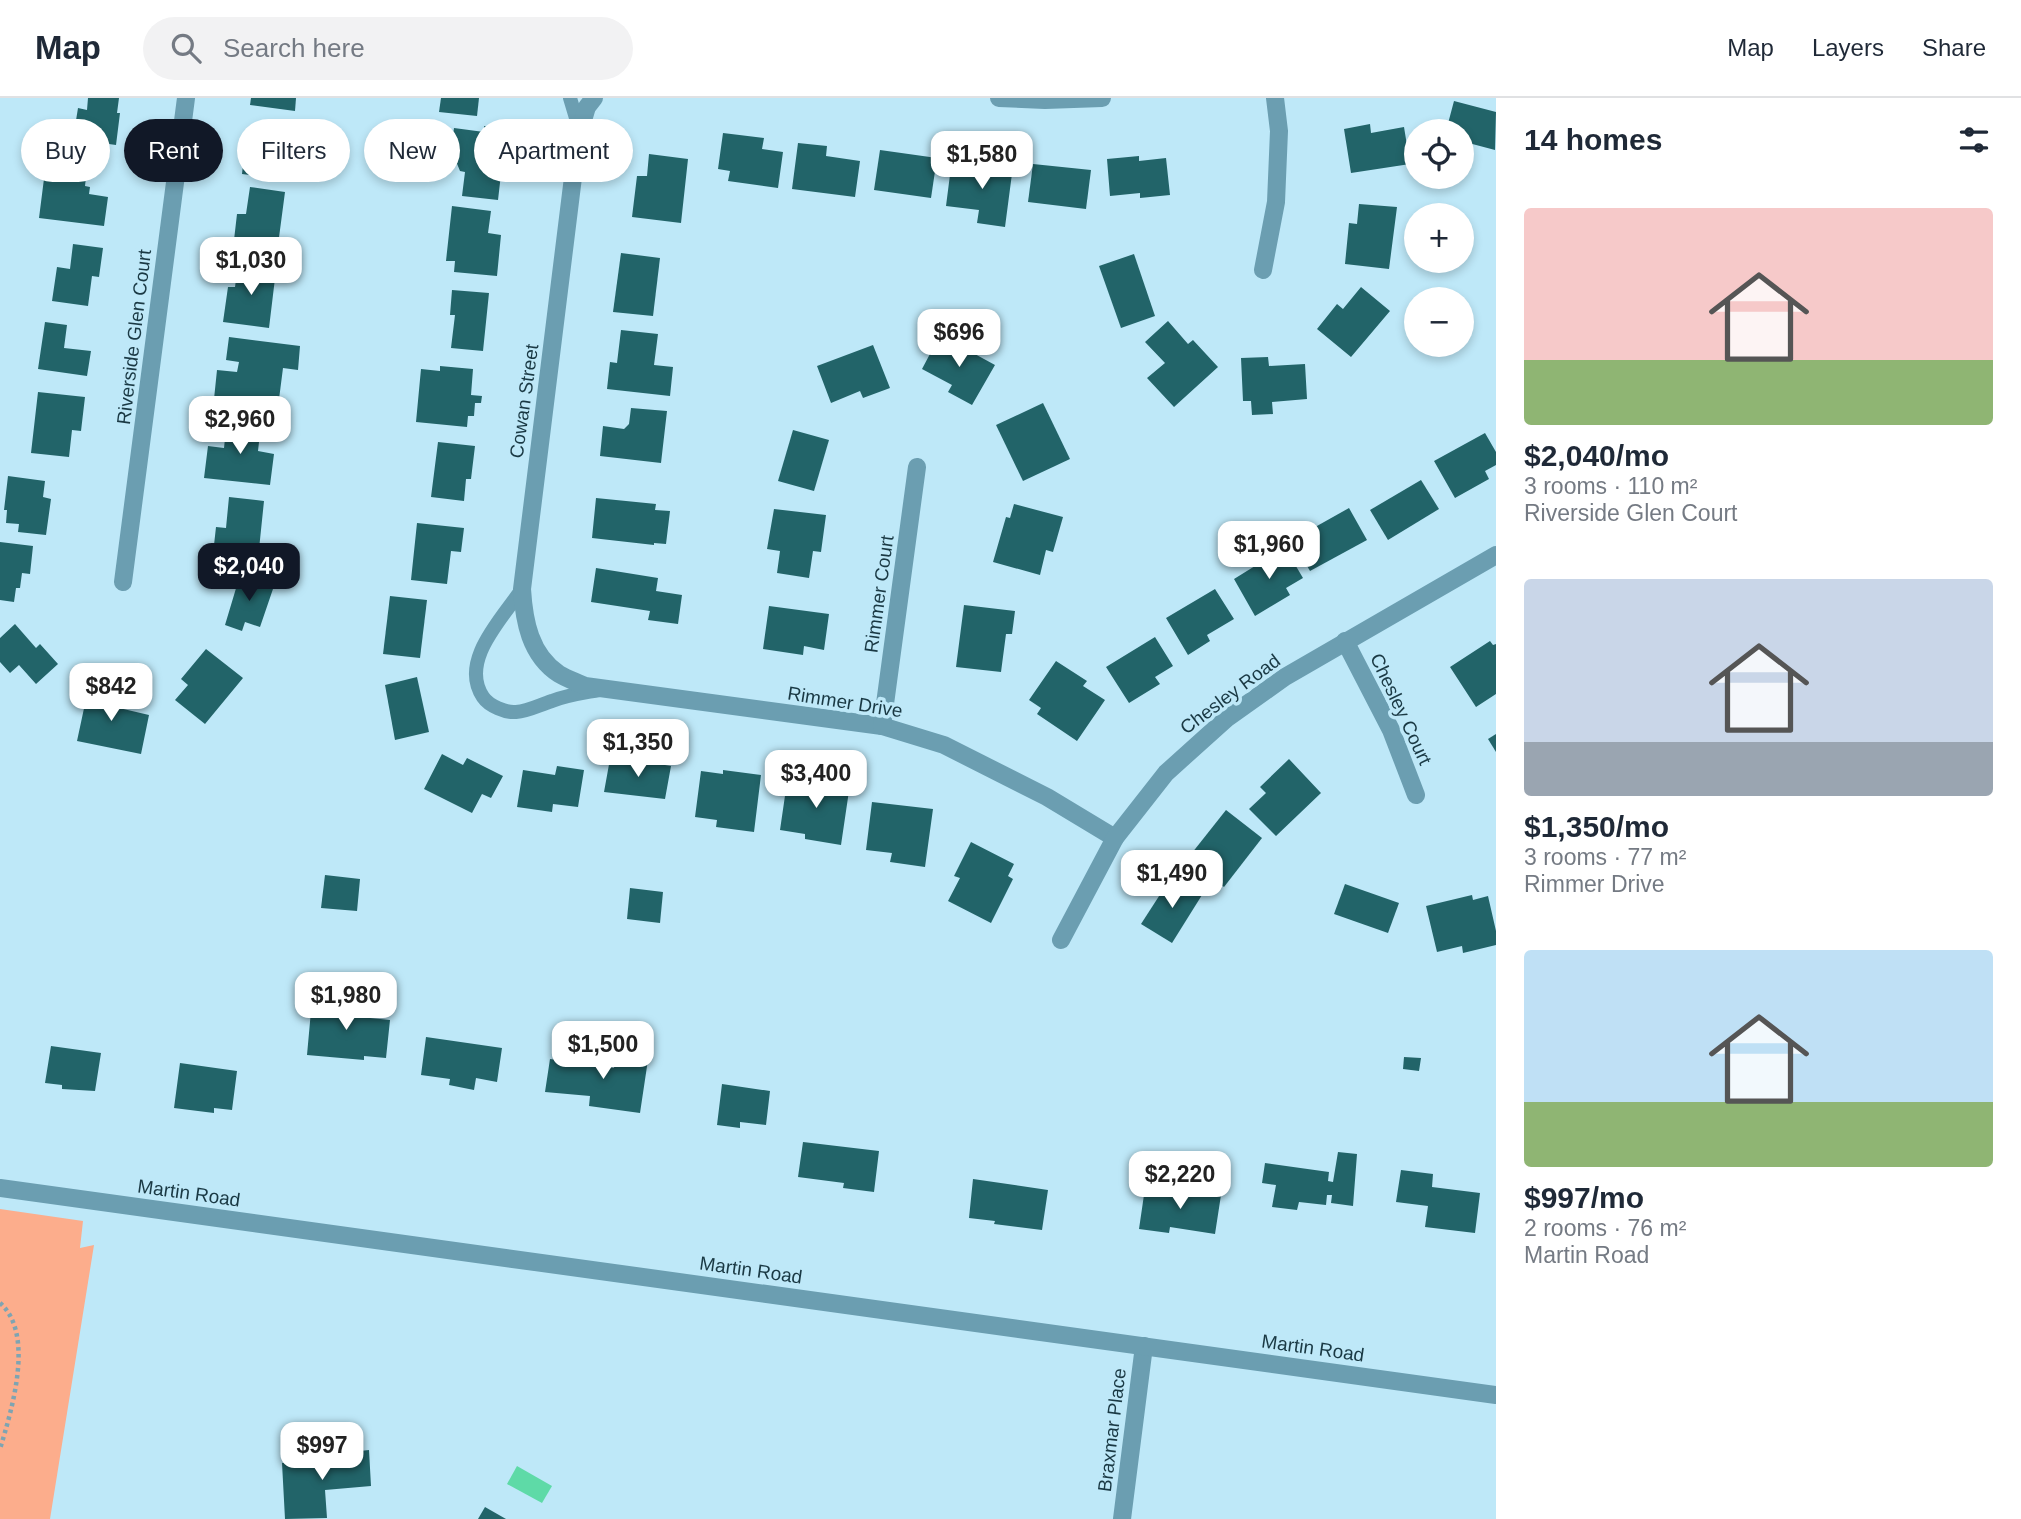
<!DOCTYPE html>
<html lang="en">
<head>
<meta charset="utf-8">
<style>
  body { margin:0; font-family:Helvetica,sans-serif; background:#f2f2f3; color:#1f2937; height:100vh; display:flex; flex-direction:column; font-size:26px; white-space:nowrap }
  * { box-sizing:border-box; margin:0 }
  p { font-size:23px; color:#747a83 }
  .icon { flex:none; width:38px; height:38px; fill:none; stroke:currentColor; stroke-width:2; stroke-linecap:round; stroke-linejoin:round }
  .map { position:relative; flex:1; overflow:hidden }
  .details { display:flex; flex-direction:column; background:#fff; width:525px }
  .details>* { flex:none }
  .banner { position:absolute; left:21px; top:21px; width:665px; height:63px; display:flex; gap:14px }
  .controls { position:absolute; left:1404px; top:21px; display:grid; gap:14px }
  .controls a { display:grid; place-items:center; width:70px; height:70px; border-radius:50%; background:#fff; box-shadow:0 4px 10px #0003; font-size:35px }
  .price { position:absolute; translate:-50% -60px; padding:0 16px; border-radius:14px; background:#fff; color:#222; font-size:23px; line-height:46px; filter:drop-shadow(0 2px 4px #0008) }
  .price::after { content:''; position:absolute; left:50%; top:42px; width:21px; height:16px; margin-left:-10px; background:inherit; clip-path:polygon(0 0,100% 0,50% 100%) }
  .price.on { background:#111827; color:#fff }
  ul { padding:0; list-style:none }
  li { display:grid; align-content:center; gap:14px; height:371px; padding:0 28px }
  li span { display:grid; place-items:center; height:217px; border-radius:7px; color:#555 }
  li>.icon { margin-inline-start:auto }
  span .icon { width:126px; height:126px; fill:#fffc; stroke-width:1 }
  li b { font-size:30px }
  h2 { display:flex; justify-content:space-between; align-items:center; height:84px; padding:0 28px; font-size:30px }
  .tag { padding:0 24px; border-radius:32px; background:#fff; box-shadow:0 4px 10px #0003; font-size:24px; line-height:63px }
  .tag.on { background:#111827; color:#fff }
  header { display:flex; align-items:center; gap:42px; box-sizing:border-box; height:98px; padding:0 35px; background:#fff; border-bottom:2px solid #e0e1e3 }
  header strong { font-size:33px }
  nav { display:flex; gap:38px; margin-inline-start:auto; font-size:24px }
  .search { width:490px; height:63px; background:#f2f2f3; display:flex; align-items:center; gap:18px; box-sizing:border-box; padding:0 24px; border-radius:38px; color:#747a83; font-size:26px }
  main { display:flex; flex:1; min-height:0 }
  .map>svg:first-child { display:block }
  .green { fill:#fcad8c }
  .water { fill:#5edaa7 }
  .building { fill:#226469 }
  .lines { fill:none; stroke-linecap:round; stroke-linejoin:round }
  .path { stroke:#7ea4b2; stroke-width:4.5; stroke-dasharray:3.5 3.5; stroke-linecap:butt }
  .service { stroke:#6b9eb1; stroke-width:14 }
  .minor { stroke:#6b9eb1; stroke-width:18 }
  .tertiary { stroke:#6b9eb1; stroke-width:18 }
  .labels { text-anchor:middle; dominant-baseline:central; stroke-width:7; stroke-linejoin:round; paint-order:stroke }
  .street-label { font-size:19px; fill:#1a3944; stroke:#bee8f8 }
</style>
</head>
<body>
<header>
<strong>Map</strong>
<div class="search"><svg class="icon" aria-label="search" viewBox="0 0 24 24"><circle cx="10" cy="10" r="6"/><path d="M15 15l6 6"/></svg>Search here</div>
<nav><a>Map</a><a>Layers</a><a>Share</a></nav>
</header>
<main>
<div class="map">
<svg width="1496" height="1421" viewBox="0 0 1496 1421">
  <rect width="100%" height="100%" fill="#bee8f8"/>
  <path class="green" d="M0,1111L83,1123L80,1150L94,1147L50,1421H0Z"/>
  <path class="water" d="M517,1368L552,1388L542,1405L507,1386Z"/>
  <g class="building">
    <path d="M88,0H119L117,15H120L116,47L73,41L78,10L87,12Z"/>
    <path d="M251,0H296L295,13L250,7Z"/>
    <path d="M441,0H479L477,18L439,14Z"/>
    <path d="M1454,3L1496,14L1495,52L1461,43V33H1446Z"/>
    <path d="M258,24L292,28L284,81L242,76L245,48L255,49Z"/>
    <path d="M1370,26L1371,35L1404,29L1410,66L1351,75L1344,31Z"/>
    <path d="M484,28L514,32L508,77L501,76L498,102L462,98L465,74L460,73L451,51L454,30L484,34Z"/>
    <path d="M723,35L764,40L762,51L783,54L778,90L728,83L730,73L718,71Z"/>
    <path d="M798,45L827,48L826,58L860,63L855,99L792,91Z"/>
    <path d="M880,52L937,60L931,100L874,92Z"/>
    <path d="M649,56L688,61L681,125L632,119L637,78H647Z"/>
    <path d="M1139,58V63L1166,60L1170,97L1140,100V95L1110,98L1107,61Z"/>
    <path d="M973,63L1013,68L1005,129L977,125L979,112L946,108L951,69L972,72Z"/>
    <path d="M46,65L87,70L85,88L90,89L89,96L108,99L104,128L39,120Z"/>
    <path d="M1033,66L1091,72L1086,111L1028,104Z"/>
    <path d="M250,89L285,94L278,147L234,142L237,116H246Z"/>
    <path d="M1359,106L1397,109L1389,171L1345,166L1349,125L1357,126Z"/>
    <path d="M452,108L491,113L488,135L501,137L497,178L454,174L455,163H446Z"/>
    <path d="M73,146L103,150L99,179L92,178L88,208L52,203L57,169L70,171Z"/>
    <path d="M621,155L660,160L653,218L613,214Z"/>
    <path d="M1134,156L1155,218L1121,230L1099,168Z"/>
    <path d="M238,167L276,172L269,230L223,224L228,189H235Z"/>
    <path d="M1361,189L1390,213L1351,259L1317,231L1337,206L1343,211Z"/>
    <path d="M452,192L489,195L483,253L451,250L455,217H450Z"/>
    <path d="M1168,223L1188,246L1193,242L1218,269L1174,309L1147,280L1165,265L1145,244Z"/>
    <path d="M45,224L67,227L64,250L91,253L87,278L38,271Z"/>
    <path d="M621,232L658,236L654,267L673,269L670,298L607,291L610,264L617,265Z"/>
    <path d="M940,237L995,267L972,307L948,294L952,287L922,271Z"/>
    <path d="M229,239L300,248L298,272L283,270L278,309L214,301L217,272L237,274L239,264L226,262Z"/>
    <path d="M873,247L890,290L863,300L860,293L831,305L817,268Z"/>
    <path d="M1268,259L1269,268L1305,266L1307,301L1272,304L1273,316L1252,317L1251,303H1243L1241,260Z"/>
    <path d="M440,268L473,271L471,297L482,298L481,305H475L474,318H468L467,329L416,324L421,271L440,273Z"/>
    <path d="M38,294L85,299L81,333L72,332L69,359L31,355Z"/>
    <path d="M1043,305L1070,361L1023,383L996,327Z"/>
    <path d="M631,310L667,313L661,365L600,358L603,328L624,331L629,326Z"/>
    <path d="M227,322L261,326L258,353L274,356L270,387L204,380L208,348L224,350Z"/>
    <path d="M793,332L829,342L814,393L778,383Z"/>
    <path d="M1485,335L1496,354V367L1485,373L1489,381L1455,400L1434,363Z"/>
    <path d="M438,344L475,348L471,381H466L464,403L431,399Z"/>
    <path d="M8,378L45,383L43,399L51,401L46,437L18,434L19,426L6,425L7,412H4Z"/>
    <path d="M1421,382L1439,411L1388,442L1370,412Z"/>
    <path d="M229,399L264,403L258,461L213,456L216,429L226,430Z"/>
    <path d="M596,400L656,406L655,412L670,413L666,446L654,445V447L592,440Z"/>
    <path d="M1014,406L1063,419L1053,454L1046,452L1040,477L993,464L1006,419L1010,420Z"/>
    <path d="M1349,410L1367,442L1310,473L1292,442Z"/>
    <path d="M774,411L826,417L821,454L813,453L809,480L777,475L780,453L767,451Z"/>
    <path d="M417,425L464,430L461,454L451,453L447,486L411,482Z"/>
    <path d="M0,444L33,448L30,476L22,475L20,490H16L14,504L0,502Z"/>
    <path d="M1284,448L1303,480L1286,490L1290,497L1255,518L1234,481L1255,468L1253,466Z"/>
    <path d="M596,470L658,480L656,493L682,497L678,526L648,522L650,513L591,504Z"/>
    <path d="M240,477L274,488L260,529L245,524L242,533L225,527Z"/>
    <path d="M1215,491L1234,521L1207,537L1210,543L1188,557L1166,520Z"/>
    <path d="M390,498L427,502L420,560L383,556Z"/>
    <path d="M964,507L1015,513L1012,536H1006L1001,574L956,569Z"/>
    <path d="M769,508L829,516L824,552L804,548L803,557L763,551Z"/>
    <path d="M15,526L36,550L40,546L58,566L36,586L19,567L10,575L0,564V540Z"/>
    <path d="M1155,539L1173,568L1155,579L1160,586L1129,605L1106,569Z"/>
    <path d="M1490,543L1493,547L1496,546V596L1476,609L1450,569Z"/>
    <path d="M206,551L243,580L205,626L175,602L188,587L181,581Z"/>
    <path d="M1056,563L1087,583L1083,588L1105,602L1077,643L1037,616L1041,610L1029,602Z"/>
    <path d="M417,579L429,634L395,642L385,587Z"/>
    <path d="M89,587L118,594L115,609L149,617L141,656L77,643Z"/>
    <path d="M1496,636V654L1488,641Z"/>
    <path d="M442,656L463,667L467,660L503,678L491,700L482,696L472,715L424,691Z"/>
    <path d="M610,661L635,665V662L671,668L665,701L604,694Z"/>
    <path d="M1289,661L1321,695L1276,738L1249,711L1266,695L1260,689Z"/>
    <path d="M557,668L584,672L578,709L553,706L552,714L517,709L523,672L555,677Z"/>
    <path d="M723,672L761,677L754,734L716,729L717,722L695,719L701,673L723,676Z"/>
    <path d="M816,681L850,686L841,747L805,741V736L780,732L787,684L814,688Z"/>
    <path d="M872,704L933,711L925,769L890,764L892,755L866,752Z"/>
    <path d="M1226,712L1262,740L1224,789L1188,760Z"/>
    <path d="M971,744L1014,766L1008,778L1013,781L991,825L948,803L960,780L954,778Z"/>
    <path d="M325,777L360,781L357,813L321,810Z"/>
    <path d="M1172,778L1202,797L1172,845L1141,826Z"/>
    <path d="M1345,786L1399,805L1388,835L1334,816Z"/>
    <path d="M630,790L663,794L660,825L627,821Z"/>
    <path d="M1472,797L1473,802L1488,798L1496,833V847L1463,855L1462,848L1437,854L1426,808Z"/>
    <path d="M312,902L371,908L370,920L390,922L386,960L364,958V962L307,957Z"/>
    <path d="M426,939L502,950L497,984L476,980L474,992L449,987L450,981L421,977Z"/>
    <path d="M51,948L101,955L95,993L62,991V987L45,985Z"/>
    <path d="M617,949L649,955L640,1015L589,1008L590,998L545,994L550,961L614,970Z"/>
    <path d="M1404,959L1421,960L1419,973L1403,971Z"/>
    <path d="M180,965L237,973L232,1012L214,1010V1015L174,1010Z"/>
    <path d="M722,986L770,993L766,1027L740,1024V1030L717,1027Z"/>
    <path d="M803,1044L879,1053L874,1094L843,1090L844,1085L798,1079Z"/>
    <path d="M1338,1054L1357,1056L1353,1108L1331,1105L1332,1097H1327L1326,1107L1299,1104L1297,1112L1272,1109L1276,1087L1262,1085L1265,1065L1329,1074L1328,1083L1333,1084Z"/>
    <path d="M1401,1072L1433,1076L1432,1089L1480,1095L1475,1135L1425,1129L1428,1108L1396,1104Z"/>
    <path d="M973,1081L1048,1092L1042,1132L994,1126L995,1123L969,1120Z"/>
    <path d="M1172,1089L1221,1097L1215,1136L1170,1129L1169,1135L1139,1131L1145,1090L1172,1094Z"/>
    <path d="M369,1352L371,1388L325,1392L327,1420L285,1421L282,1365L341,1359V1355Z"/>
    <path d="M485,1409L506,1421H478Z"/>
  </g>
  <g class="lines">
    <path class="path" d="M0,1205C35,1236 12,1311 0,1351"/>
    <g class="service">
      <path d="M570,0L576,20L578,36"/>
      <path d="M522,491C502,521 459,563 483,599C489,608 506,615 516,614C529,613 539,607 552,603C567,597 583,595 599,592"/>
    </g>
    <g class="minor">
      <path d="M594,0L587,9L578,39L522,491C524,523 530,557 559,576C567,581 577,584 585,588L882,628L944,647L1047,699L1115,740"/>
      <path d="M999,0L1045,2L1102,0"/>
      <path d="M1263,172L1276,104L1279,33L1275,0"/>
      <path d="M123,484L186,0"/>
      <path d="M1345,543L1391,632L1416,697"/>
      <path d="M882,628L917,369"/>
      <path d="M1061,842L1115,740L1166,675L1226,621L1285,579L1496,457"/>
      <path d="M1122,1421L1144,1248"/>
    </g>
    <path class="tertiary" d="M0,1090L1496,1297"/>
  </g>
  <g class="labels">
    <g class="street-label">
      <text transform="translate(134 239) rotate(-83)">Riverside Glen Court</text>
      <text transform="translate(524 303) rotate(-82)">Cowan Street</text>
      <text transform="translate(879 496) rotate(-82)">Rimmer Court</text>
      <text transform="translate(1230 596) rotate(-37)">Chesley Road</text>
      <text transform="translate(845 604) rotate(9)">Rimmer Drive</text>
      <text transform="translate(1401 611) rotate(65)">Chesley Court</text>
      <text transform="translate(189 1095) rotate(8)">Martin Road</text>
      <text transform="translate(751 1172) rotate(8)">Martin Road</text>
      <text transform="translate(1313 1250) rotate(8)">Martin Road</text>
      <text transform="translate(1112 1332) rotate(-83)">Braxmar Place</text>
    </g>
  </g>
</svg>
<div class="controls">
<a><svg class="icon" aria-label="locate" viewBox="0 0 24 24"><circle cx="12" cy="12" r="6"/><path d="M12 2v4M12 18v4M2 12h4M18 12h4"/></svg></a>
<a>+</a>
<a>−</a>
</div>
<b class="price" style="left:982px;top:93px">$1,580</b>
<b class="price" style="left:251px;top:199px">$1,030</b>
<b class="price" style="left:959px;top:271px">$696</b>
<b class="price" style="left:240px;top:358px">$2,960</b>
<b class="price" style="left:1269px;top:483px">$1,960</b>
<b class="price on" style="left:249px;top:505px">$2,040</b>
<b class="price" style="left:111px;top:625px">$842</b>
<b class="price" style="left:638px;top:681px">$1,350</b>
<b class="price" style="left:816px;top:712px">$3,400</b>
<b class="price" style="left:1172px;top:812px">$1,490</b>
<b class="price" style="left:346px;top:934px">$1,980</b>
<b class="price" style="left:603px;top:983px">$1,500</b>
<b class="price" style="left:1180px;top:1113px">$2,220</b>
<b class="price" style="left:322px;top:1384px">$997</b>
<div class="banner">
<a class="tag">Buy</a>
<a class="tag on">Rent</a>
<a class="tag">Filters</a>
<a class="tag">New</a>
<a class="tag">Apartment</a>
</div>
</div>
<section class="details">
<h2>14 homes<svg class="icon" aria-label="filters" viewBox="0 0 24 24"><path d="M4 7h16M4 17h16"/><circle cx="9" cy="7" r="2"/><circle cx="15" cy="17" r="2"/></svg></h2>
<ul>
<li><span style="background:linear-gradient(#f6c9c9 70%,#8fb573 0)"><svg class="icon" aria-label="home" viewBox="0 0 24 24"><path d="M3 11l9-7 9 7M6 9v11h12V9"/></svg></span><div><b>$2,040/mo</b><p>3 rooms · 110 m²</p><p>Riverside Glen Court</p></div></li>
<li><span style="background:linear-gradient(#c9d6e8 75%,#9aa5b1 0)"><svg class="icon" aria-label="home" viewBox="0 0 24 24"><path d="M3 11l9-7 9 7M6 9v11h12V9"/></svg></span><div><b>$1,350/mo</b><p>3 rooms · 77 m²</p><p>Rimmer Drive</p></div></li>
<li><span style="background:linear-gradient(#bfe0f5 70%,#8fb573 0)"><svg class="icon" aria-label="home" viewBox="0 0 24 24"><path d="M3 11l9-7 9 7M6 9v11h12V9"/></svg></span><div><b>$997/mo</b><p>2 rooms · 76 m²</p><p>Martin Road</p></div></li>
</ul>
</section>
</main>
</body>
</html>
